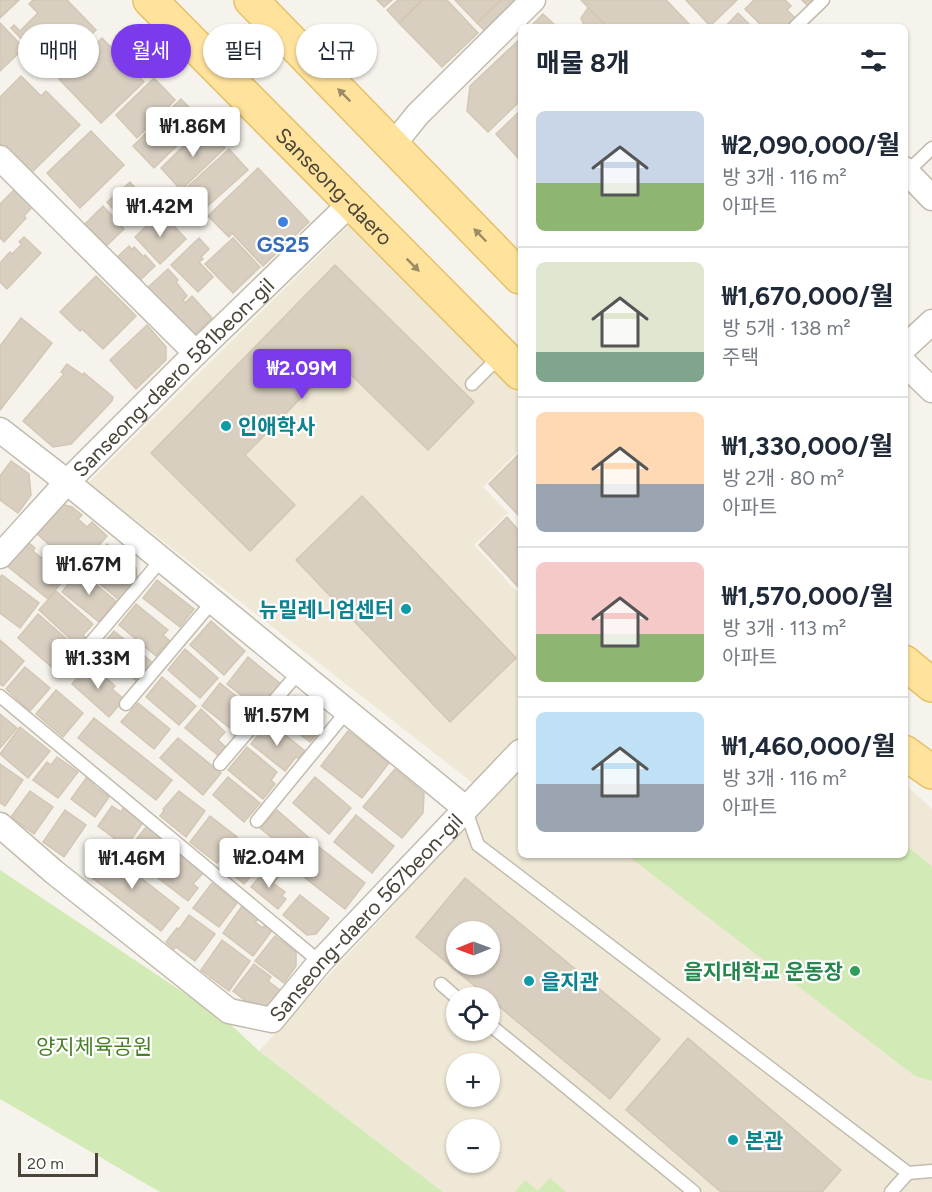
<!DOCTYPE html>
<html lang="ko">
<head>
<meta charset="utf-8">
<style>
  body { margin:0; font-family:Figtree,"Noto Sans KR",sans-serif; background:#f2f2f3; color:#1f2937; height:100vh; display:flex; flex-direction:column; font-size:22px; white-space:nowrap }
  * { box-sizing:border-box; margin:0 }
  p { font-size:20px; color:#747a83 }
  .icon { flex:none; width:33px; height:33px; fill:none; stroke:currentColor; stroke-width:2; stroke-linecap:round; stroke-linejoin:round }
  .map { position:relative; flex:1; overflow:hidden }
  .panel { position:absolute; left:518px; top:24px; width:390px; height:834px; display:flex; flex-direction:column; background:#fff; border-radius:9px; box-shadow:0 2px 4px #0004 }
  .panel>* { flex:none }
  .guide { position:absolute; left:18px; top:24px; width:410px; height:54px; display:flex; gap:12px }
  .needle { width:39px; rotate:269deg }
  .tools { position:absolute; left:446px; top:921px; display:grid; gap:12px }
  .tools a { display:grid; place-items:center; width:54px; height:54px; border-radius:50%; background:#fff; box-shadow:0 2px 4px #0004; font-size:30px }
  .scale { position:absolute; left:18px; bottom:15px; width:80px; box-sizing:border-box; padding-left:6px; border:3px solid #4b4439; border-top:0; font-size:16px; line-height:21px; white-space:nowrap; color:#4b4439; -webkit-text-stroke:4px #fff; paint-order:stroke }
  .price { position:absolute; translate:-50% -51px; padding:0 14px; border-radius:6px; background:#fff; color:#222; font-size:20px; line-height:39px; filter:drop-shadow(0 2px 3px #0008) }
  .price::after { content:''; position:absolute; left:50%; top:36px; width:18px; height:14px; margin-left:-9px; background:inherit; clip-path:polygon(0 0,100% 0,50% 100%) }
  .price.active { background:#7c3aed; color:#fff }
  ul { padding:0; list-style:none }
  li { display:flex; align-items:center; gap:18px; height:150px; padding:0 18px }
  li+li { border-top:2px solid #e0e1e3 }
  li span { display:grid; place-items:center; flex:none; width:168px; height:120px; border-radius:9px; color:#555 }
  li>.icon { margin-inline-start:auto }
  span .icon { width:72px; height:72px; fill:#fffc; stroke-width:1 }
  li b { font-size:26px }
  h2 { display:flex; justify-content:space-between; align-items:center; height:72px; padding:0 18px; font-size:26px }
  .chip { padding:0 21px; border-radius:27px; background:#fff; box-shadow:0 2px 4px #0004; font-size:21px; line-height:54px }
  .chip.active { background:#7c3aed; color:#fff }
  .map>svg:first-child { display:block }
  .education { fill:#efe8d6; fill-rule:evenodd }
  .green { fill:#d2eab5 }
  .building { fill:#d8cfc1; stroke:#d3c7b4; stroke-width:1.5; fill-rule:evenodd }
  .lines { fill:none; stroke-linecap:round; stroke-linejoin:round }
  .service-casing { stroke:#c2bbae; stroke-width:15 }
  .minor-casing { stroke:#c2bbae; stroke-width:27 }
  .primary-casing { stroke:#e6c16a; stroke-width:36 }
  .service { stroke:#fff; stroke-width:12 }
  .minor { stroke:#fff; stroke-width:24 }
  .primary { stroke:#ffe39c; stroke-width:33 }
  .oneway { fill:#9c8c66 }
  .shop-dot { fill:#3f7fe0; stroke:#fff; stroke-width:2 }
  .culture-dot { fill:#0f9aa8; stroke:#fff; stroke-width:2 }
  .leisure-dot { fill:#2e9e5b; stroke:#fff; stroke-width:2 }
  .labels { text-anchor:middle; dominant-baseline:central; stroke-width:4.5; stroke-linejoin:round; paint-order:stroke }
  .street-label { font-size:21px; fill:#4b4439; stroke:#fff }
  .shop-label { font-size:21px; font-weight:bold; fill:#366cbe; stroke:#fff }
  .culture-label { font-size:21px; font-weight:bold; fill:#0d838f; stroke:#fff; text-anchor:start }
  .leisure-label { font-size:21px; font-weight:bold; fill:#27864d; stroke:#fff; text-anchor:end }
  .park-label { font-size:21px; fill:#4a7f2a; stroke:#fff }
</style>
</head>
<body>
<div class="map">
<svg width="932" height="1192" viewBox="0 0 932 1192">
  <rect width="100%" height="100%" fill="#f6f3ec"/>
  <path class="education" d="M351,223L520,396V449L483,487L508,513L474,545L520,595V855H904L905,784L932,809V1192H443L259,1051L492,798L88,483ZM456,932H489V964H456ZM456,998H489V1030H456ZM456,1064H489V1096H456ZM456,1130H489V1162H456Z"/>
  <g class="green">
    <path d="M905,845L932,866V1081L915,1076L627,855H904Z"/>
    <path d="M0,870L229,1023L259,1051L443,1192H160L0,1099Z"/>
    <path d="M550,1178L566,1192H515L525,1180L538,1191Z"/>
  </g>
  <g class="building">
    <path d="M0,0H19L0,18Z"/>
    <path d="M33,0H67L96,30L52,71L11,28L14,25L20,31L38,13L29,4Z"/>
    <path d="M377,0H392L384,7Z"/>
    <path d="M398,0H423L399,23L387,10Z"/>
    <path d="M423,0H447L478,33L442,67L399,23Z"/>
    <path d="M455,0H501L477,23Z"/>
    <path d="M501,0H519L486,32L477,23Z"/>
    <path d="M581,0H666L692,27H607Z"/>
    <path d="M686,0H737L710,26Z"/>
    <path d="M754,0H785L791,6L787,10L795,18L786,27H766L763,24L761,25L745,9Z"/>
    <path d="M802,0H815L808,6Z"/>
    <path d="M588,8L607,27H582L584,25L581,18Z"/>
    <path d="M738,13L749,24L746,27H725Z"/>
    <path d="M543,14L557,27H530Z"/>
    <path d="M0,23L24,48L0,71Z"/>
    <path d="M102,38L144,82L101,123L59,79Z"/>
    <path d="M520,39V101L488,132L467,111L470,86Z"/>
    <path d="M21,76L41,96L46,91L80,125L27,177L0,150V97Z"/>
    <path d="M154,78L175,100L137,138L116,115Z"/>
    <path d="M181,99L202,121L154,168L133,146Z"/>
    <path d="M520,111V160L496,134Z"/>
    <path d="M204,126L225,148L181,190L161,168Z"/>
    <path d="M91,131L124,165L80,208L47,173Z"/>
    <path d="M229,149L248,170L201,212L182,192Z"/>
    <path d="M258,168L309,222L263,266L232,233L229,237L208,216Z"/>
    <path d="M130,182L151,206L131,224L124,217L122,219L107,202Z"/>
    <path d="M14,190L32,207L24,216L26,218L4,242L0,238V204Z"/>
    <path d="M103,206L124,229L103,249L80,229Z"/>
    <path d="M161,212L186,239L160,264L135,237Z"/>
    <path d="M24,237L41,253L7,289L0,282V263L10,252L12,254L22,244L19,242Z"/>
    <path d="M199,238L209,249L201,257L203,259L199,262L213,277L198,292L171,265Z"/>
    <path d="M233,238L260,267L233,293L205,264Z"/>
    <path d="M129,246L132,250L134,247L144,257L145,255L155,266L134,286L112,262Z"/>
    <path d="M335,265L474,402L428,450L337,361L245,455L295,505L250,551L151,453Z"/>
    <path d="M168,269L178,280L176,282L187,296L183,300L185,303L192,296L212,318L194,335L144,291Z"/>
    <path d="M96,276L136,316L103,349L82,329L80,331L60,312Z"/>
    <path d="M21,318L52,343L0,410V346Z"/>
    <path d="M147,325L166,347V360L136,389L110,360Z"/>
    <path d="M67,364L83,375L84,373L113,397L112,401L71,444L53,447L23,421L64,374L61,372Z"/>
    <path d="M518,455L520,457V517L489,484Z"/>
    <path d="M11,461L29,474L31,495L18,513L0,500V476Z"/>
    <path d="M362,496L516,658L450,722L296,560Z"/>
    <path d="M61,504L72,507L82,515L78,519L87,527L92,522L107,536L77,570L35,532Z"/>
    <path d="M507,517L520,532V589L479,545Z"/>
    <path d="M25,540L35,548L33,551L49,564L53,559L70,572L48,599L6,565Z"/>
    <path d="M107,544L136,568L137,578L119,600L85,571Z"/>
    <path d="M79,571L116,601L99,622L62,592Z"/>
    <path d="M2,575L39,603L20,628L0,613V577Z"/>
    <path d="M157,580L194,609L180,627L143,598Z"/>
    <path d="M56,591L93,624L83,635L86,638L79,647L39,610Z"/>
    <path d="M136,604L168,630L163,635L169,640L156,656L119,625Z"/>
    <path d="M38,614L69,641L65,645L72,650L55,670L18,638Z"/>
    <path d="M211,621L245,651L224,675L190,645Z"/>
    <path d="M114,631L153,663L138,682L98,650Z"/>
    <path d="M0,640L24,661L3,686L0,684Z"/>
    <path d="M185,649L218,678L200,698L168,670Z"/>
    <path d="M248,657L281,684L260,710L227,684Z"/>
    <path d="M90,663L115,686L112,689L124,699L109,717L72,684Z"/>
    <path d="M25,667L50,688L30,711L6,689Z"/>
    <path d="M162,677L196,706L179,725L146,697Z"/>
    <path d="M220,683L257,713L241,737L202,706Z"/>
    <path d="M56,690L83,713L63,737L36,714Z"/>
    <path d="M295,696L316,712L318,732L310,742L279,719Z"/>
    <path d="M138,703L170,729L154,749L121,722Z"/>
    <path d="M201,709L225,732L218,740L227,748L220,757L185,728Z"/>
    <path d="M0,714L17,728L0,748Z"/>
    <path d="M94,718L172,780L156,800L78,738Z"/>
    <path d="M269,722L305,751L299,759L296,757L285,771L251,744Z"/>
    <path d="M20,727L50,751L28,778L0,754Z"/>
    <path d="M348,731L389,763L362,798L321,766Z"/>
    <path d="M178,738L221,773L203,795L160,758Z"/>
    <path d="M247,747L277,772L271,780L275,784L263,799L228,770Z"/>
    <path d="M57,757L78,772L58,798L33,780L47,762L51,765Z"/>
    <path d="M0,764L23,780L5,806L0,803Z"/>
    <path d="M395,769L424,793L423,813L402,838L363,807Z"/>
    <path d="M87,777L95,783L93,785L109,797L95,817L71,799Z"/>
    <path d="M228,777L260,803L244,822L213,795Z"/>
    <path d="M315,777L351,808L329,834L293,803Z"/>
    <path d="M30,791L53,807L34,834L11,817Z"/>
    <path d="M179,791L205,811L186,837L160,816L164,811L163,809Z"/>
    <path d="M112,806L121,812L125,806L144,821L126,847L98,826Z"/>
    <path d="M65,810L86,825L64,857L43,842Z"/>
    <path d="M277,810L315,843L295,867L267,843L272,838L260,828Z"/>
    <path d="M356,815L394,846L372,873L334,842Z"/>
    <path d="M210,816L237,837L217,863L190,842Z"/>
    <path d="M147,826L177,849L156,876L126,852Z"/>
    <path d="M242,840L265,859L244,884L221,865Z"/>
    <path d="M319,847L365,883L345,909L299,873Z"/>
    <path d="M103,848L179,908L161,931L85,872Z"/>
    <path d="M180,851L190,859L188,861L203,873L193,884L198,888L188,901L158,878Z"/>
    <path d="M267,868L278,877L273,883L285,892L282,896L286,899L278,909L251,887Z"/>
    <path d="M465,878L660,1039L610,1099L416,937ZM456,932H489V964H456Z"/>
    <path d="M212,883L237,903L219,927L193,908Z"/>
    <path d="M300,895L329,918L316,934L307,935L283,915Z"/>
    <path d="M242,906L259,919L255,922L263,928L266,923L273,929L253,956L223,933Z"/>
    <path d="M189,915L215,934L195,961L176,947L174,949L166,942L177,928L179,929Z"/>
    <path d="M275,936L296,952V966L284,983L255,961Z"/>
    <path d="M222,940L250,961L229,991L201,970Z"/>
    <path d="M254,964L271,977L268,981L281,991L269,1007L255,1008L233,991Z"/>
    <path d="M688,1038L841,1170L822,1192H721L626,1110Z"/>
  </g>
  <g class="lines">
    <defs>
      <g id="service">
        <path d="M795,27L823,0"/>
        <path d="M905,174L932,148"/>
        <path d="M472,384L501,355"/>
        <path d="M78,658L162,559"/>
        <path d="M0,696L320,962"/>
        <path d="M126,704L213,601"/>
        <path d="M220,764L299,672"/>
        <path d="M465,808L478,845L908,1173L932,1171"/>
        <path d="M257,821L347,711"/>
        <path d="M441,984L457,998"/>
        <path d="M489,1024L694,1192"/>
        <path d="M891,1192L908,1173"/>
      </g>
      <g id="minor">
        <path d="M393,145L418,114L533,0"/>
        <path d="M0,158L196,353"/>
        <path d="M904,169L932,198"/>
        <path d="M904,348L932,322"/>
        <path d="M904,363L932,390"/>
        <path d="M0,430L67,482L465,808"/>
        <path id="s1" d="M0,556L67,482L196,353L352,202"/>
        <path id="s2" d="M0,825L54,872L229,1011L272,1020L320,962L520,752"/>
      </g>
      <g id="primary">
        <path id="s3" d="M150,0L520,373"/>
        <path d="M251,0L520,277"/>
        <path d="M904,662L932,685"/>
        <path d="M904,752L932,772"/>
      </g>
    </defs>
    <use href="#service" class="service-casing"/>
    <use href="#minor" class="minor-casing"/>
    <use href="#primary" class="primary-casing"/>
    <use href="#service" class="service"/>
    <use href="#minor" class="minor"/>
    <use href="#primary" class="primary"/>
  </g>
  <defs><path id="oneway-solid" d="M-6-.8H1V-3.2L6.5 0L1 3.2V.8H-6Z" transform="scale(1.5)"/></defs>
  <g class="oneway">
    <use href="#oneway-solid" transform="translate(344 95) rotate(-135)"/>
    <use href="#oneway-solid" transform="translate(480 235) rotate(-134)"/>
    <use href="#oneway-solid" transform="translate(413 265) rotate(45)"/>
  </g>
  <circle class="shop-dot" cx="283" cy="222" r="6"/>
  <g class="culture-dot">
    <circle cx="226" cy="426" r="6"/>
    <circle cx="406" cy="609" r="6"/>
    <circle cx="529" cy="981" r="6"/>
    <circle cx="733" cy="1140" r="6"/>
  </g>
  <circle class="leisure-dot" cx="855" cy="971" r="6"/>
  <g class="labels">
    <g class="street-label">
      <text stroke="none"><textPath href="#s3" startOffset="262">Sanseong-daero</textPath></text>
      <text stroke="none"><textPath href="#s1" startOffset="249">Sanseong-daero 581beon-gil</textPath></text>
      <text stroke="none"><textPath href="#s2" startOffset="478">Sanseong-daero 567beon-gil</textPath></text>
    </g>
    <g class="shop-label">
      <text x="283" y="244">GS25</text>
    </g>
    <g class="culture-label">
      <text x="238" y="426">인애학사</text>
      <text x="394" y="609" text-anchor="end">뉴밀레니엄센터</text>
      <text x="541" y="981">을지관</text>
      <text x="745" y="1140">본관</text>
    </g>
    <g class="leisure-label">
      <text x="843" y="971">을지대학교 운동장</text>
    </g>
    <g class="park-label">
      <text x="94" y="1046">양지체육공원</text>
    </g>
  </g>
</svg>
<div class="tools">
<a><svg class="needle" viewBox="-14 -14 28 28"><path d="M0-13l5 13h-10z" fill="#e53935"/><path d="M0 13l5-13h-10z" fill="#747a83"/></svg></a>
<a><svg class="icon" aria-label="locate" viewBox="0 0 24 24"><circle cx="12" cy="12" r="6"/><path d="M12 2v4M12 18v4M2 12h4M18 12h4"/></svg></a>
<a>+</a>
<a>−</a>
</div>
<div class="scale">20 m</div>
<b class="price" style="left:193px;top:158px">₩1.86M</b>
<b class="price" style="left:160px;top:238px">₩1.42M</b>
<b class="price active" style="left:302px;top:400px">₩2.09M</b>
<b class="price" style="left:89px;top:596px">₩1.67M</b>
<b class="price" style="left:98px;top:690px">₩1.33M</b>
<b class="price" style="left:277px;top:747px">₩1.57M</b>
<b class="price" style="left:269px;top:889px">₩2.04M</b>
<b class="price" style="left:132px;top:890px">₩1.46M</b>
<div class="guide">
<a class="chip">매매</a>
<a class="chip active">월세</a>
<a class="chip">필터</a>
<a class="chip">신규</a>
</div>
<section class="panel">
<h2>매물 8개<svg class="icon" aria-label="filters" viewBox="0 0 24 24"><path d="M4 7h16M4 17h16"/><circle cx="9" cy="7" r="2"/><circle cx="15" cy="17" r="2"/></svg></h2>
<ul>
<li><span style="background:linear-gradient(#c9d6e8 60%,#8fb573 0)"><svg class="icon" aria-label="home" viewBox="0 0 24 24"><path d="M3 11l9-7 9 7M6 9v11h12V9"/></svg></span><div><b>₩2,090,000/월</b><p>방 3개 · 116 m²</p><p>아파트</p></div></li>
<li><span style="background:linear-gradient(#dfe7d0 75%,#7fa58c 0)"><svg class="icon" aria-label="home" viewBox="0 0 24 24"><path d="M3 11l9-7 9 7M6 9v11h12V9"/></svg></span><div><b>₩1,670,000/월</b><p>방 5개 · 138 m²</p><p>주택</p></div></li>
<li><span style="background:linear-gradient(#ffd9b3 60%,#9aa5b1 0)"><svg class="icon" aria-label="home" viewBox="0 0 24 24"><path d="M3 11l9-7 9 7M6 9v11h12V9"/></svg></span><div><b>₩1,330,000/월</b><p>방 2개 · 80 m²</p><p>아파트</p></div></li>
<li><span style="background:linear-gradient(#f6c9c9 60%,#8fb573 0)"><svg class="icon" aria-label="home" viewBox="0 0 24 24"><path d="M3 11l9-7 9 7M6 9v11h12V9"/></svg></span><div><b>₩1,570,000/월</b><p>방 3개 · 113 m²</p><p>아파트</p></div></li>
<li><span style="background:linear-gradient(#bfe0f5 60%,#9aa5b1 0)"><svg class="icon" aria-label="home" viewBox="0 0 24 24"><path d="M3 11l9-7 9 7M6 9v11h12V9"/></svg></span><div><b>₩1,460,000/월</b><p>방 3개 · 116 m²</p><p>아파트</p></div></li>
</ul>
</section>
</div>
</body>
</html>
